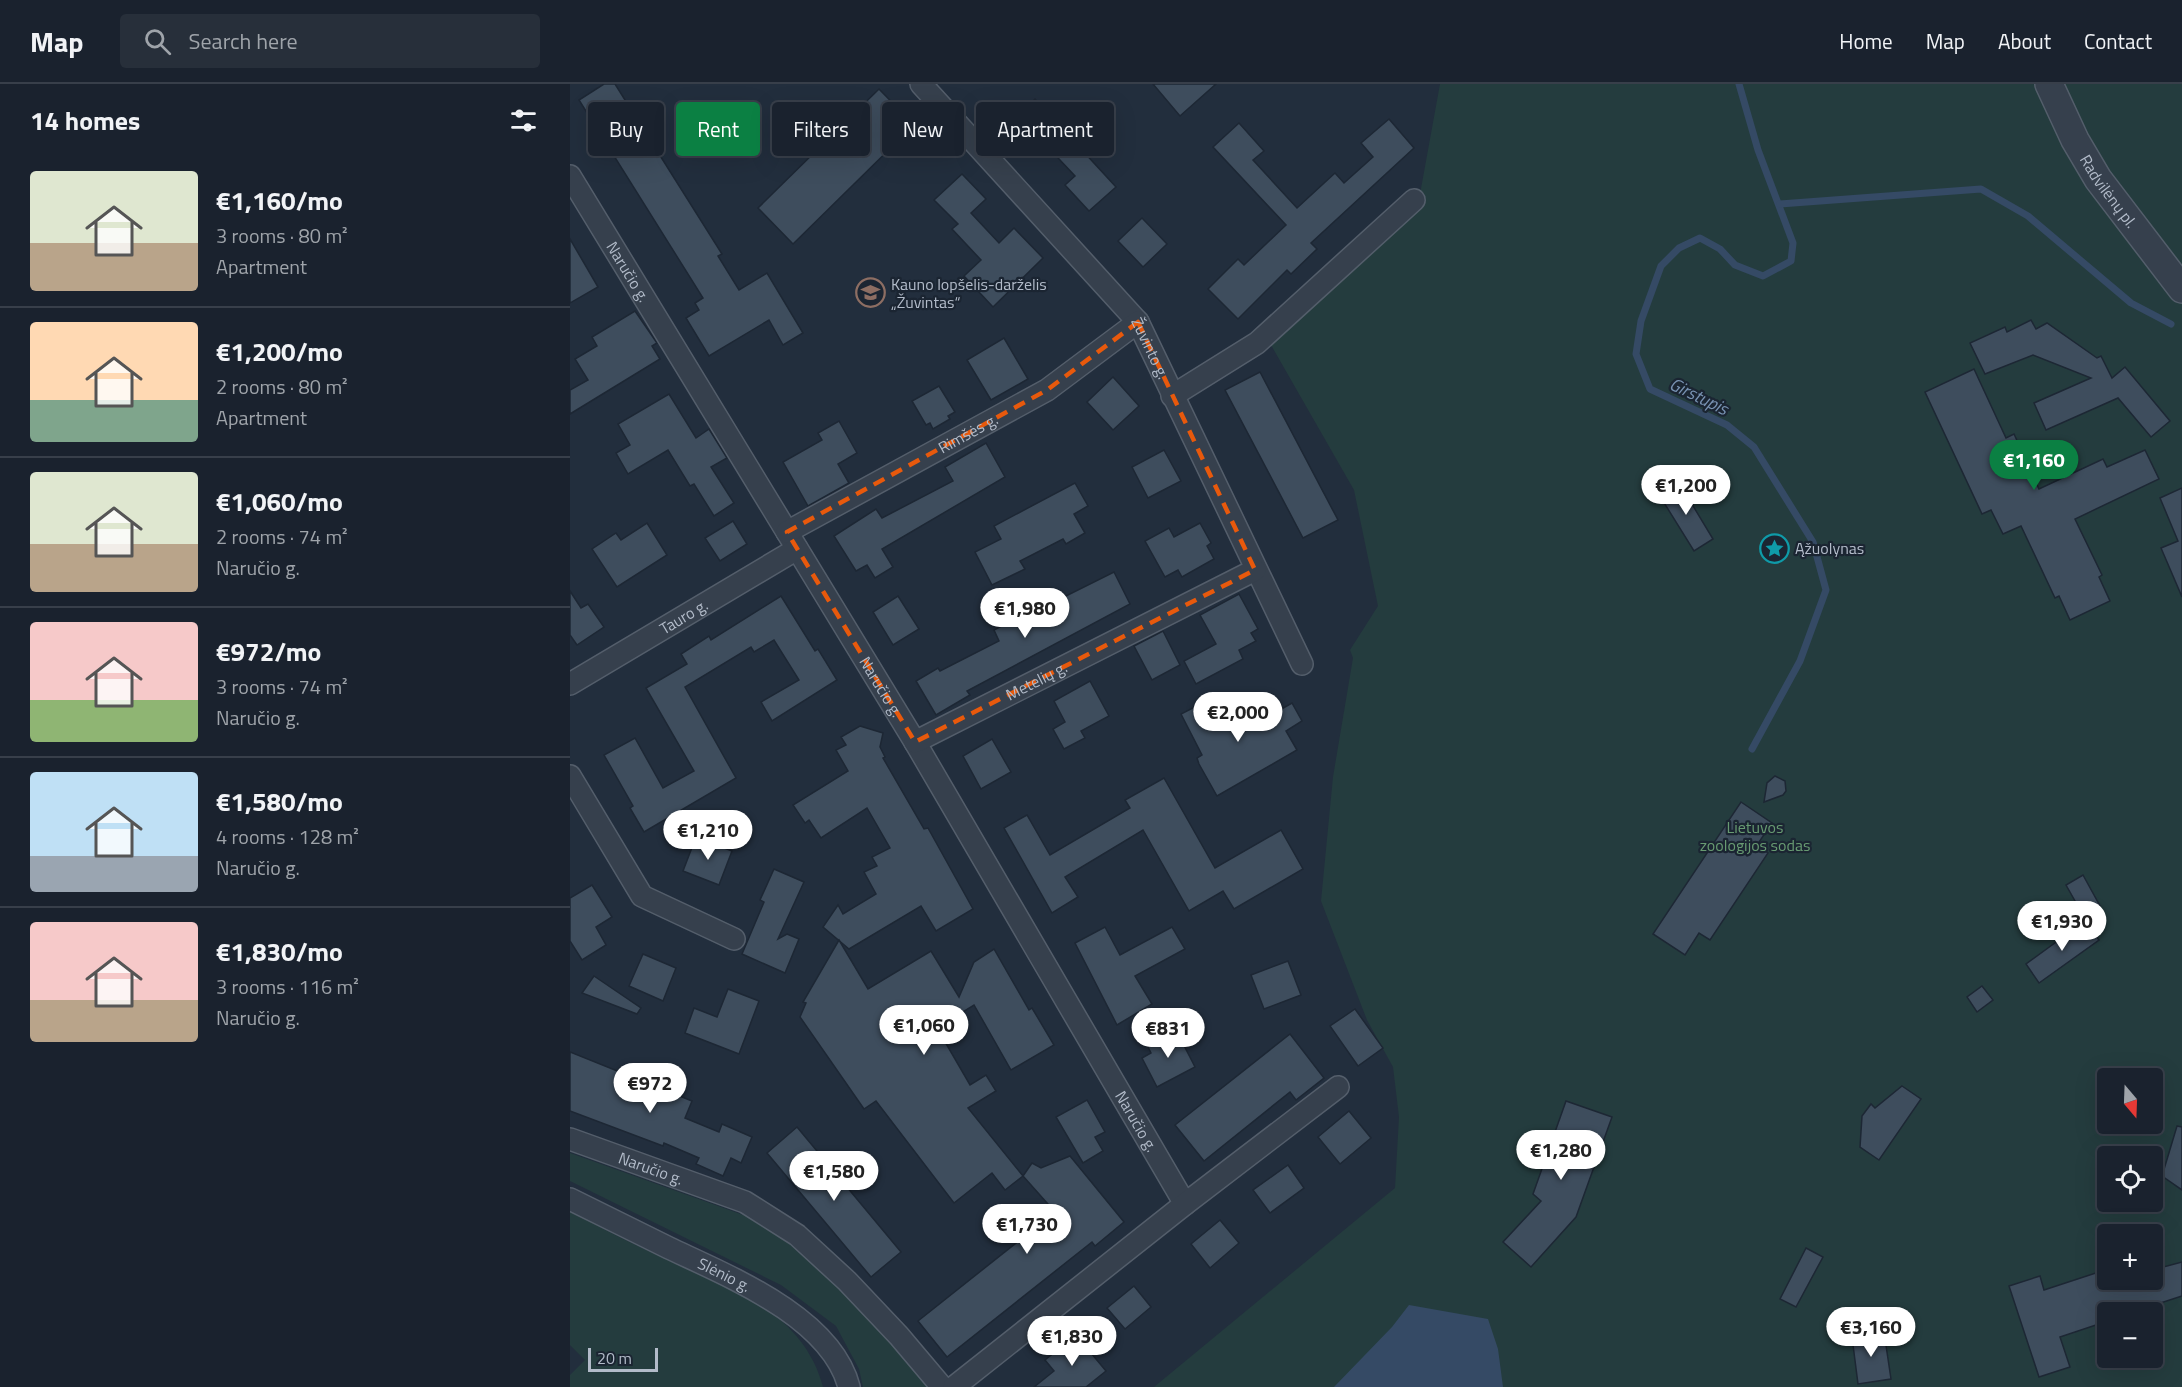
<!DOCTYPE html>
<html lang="en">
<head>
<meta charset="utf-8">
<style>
  body { margin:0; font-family:"Titillium Web",sans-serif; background:#272f3a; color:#f1f3f6; height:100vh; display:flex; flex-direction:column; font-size:22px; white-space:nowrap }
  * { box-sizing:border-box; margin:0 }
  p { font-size:20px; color:#9fa4aa }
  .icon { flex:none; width:33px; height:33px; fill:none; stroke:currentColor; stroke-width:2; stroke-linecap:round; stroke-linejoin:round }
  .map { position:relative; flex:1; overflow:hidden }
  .details { display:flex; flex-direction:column; background:#1a222e; width:570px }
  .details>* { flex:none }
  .guide { position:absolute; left:18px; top:18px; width:570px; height:54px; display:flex; gap:12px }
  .needle { width:39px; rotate:161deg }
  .buttons { position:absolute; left:1527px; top:984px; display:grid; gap:12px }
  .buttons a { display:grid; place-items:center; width:66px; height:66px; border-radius:6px; background:#1a222e; box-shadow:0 6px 24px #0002,0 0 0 2px #383f4a; font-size:30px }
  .scale { position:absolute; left:18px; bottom:15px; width:70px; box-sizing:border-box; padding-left:6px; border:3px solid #b2bbc9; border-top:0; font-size:16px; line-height:21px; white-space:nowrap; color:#b2bbc9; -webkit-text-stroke:4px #1b2532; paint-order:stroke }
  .price { position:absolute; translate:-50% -51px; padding:0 14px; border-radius:21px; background:#fff; color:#222; font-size:20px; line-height:39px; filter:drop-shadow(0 2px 3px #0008) }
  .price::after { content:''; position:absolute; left:50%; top:36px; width:18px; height:14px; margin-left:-9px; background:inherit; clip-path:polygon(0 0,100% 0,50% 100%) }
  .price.selected { background:#0b8043; color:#fff }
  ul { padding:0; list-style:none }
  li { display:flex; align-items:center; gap:18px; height:150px; padding:0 30px }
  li+li { border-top:2px solid #383f4a }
  li span { display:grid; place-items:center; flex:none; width:168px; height:120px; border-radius:6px; color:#555 }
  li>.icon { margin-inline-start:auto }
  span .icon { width:72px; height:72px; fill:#fffc; stroke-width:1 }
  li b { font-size:26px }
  h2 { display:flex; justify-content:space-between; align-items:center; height:72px; padding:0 30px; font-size:26px }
  .tag { padding:0 21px; border-radius:6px; background:#1a222e; box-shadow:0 6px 24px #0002,0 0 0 2px #383f4a; font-size:21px; line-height:54px }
  .tag.selected { background:#0b8043; color:#fff }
  header { display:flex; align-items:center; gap:36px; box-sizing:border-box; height:84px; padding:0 30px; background:#1a222e; border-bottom:2px solid #383f4a }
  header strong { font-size:28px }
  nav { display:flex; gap:33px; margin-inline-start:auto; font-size:21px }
  .search { width:420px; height:54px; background:#272f3a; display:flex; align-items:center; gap:15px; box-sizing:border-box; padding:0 21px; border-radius:6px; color:#9fa4aa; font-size:22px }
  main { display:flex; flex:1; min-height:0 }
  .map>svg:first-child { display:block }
  .green { fill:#243c3e; fill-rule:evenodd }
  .water { fill:#354a65 }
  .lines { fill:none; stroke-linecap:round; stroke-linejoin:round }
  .stream { stroke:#354a65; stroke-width:7 }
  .building { fill:#3e4d5d; stroke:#1d2734; stroke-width:1.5 }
  .minor-casing { stroke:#545e6b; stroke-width:24 }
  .tertiary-casing { stroke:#545e6b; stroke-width:30 }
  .minor { stroke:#36404d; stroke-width:21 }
  .tertiary { stroke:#36404d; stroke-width:27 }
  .marked { fill:none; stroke:#e8590c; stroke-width:4.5; stroke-dasharray:12 8; stroke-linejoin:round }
  .labels { text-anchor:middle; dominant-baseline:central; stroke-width:4.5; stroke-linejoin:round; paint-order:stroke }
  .street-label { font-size:16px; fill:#b2bbc9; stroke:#1b2532 }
  .poi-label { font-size:16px; fill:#b2bbc9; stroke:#1b2532; text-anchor:start }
  .park-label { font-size:16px; fill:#689b72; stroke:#1b2532 }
  .water-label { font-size:18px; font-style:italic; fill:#7892b2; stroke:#1b2532 }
</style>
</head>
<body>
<header>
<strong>Map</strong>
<div class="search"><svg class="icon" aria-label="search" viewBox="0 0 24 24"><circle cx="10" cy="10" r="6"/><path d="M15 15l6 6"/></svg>Search here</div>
<nav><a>Home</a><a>Map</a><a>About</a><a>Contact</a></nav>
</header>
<main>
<section class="details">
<h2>14 homes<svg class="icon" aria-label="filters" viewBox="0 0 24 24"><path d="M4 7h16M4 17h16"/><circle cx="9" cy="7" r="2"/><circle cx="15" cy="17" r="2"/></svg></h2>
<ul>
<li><span style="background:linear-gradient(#dfe7d0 60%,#b9a48a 0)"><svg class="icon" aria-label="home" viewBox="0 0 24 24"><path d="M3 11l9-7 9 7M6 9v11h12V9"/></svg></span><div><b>€1,160/mo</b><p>3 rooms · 80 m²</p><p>Apartment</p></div></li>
<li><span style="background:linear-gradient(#ffd9b3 65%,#7fa58c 0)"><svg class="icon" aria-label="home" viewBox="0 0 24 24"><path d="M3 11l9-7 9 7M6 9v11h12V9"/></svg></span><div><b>€1,200/mo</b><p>2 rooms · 80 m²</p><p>Apartment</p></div></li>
<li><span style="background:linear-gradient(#dfe7d0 60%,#b9a48a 0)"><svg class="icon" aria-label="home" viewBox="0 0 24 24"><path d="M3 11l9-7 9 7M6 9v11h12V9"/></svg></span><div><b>€1,060/mo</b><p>2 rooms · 74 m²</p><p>Naručio g.</p></div></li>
<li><span style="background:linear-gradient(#f6c9c9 65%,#8fb573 0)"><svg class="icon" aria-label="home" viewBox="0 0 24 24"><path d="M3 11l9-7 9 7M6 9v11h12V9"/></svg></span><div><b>€972/mo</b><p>3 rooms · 74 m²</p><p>Naručio g.</p></div></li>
<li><span style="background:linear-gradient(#bfe0f5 70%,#9aa5b1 0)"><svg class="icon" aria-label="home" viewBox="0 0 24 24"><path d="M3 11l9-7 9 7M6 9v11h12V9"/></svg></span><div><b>€1,580/mo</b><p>4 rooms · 128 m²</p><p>Naručio g.</p></div></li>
<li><span style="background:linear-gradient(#f6c9c9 65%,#b9a48a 0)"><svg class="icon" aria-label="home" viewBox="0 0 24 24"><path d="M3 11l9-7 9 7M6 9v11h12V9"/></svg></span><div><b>€1,830/mo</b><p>3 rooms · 116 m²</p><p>Naručio g.</p></div></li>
</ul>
</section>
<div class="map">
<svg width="1612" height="1303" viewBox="0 0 1612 1303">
  <rect width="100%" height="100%" fill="#222e3d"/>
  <g class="green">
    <path d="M870,0H1612V1303H584L825,1104L829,1033L823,983L797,936L751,817L763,693L783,574L780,566L808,522L784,406L701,261L848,121ZM1538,994H1582V1040H1538ZM1538,1072H1582V1118H1538ZM1538,1150H1582V1196H1538ZM1538,1228H1582V1274H1538Z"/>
    <path d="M0,1069L176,1132L218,1159L285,1217L361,1303H293L289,1285L266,1242L211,1201L0,1097Z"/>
    <path d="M0,1128C29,1142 58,1158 87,1171C153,1199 233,1226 253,1303H0V1291L15,1276L0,1261Z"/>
  </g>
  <path class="water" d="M839,1221L918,1235L928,1265L933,1303H764L822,1243Z"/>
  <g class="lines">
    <g class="stream">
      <path d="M1169,0L1188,66L1223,159L1221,177L1193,192L1165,181L1150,165L1130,154L1109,164L1091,182L1071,237L1066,270L1080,305L1157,341L1184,363L1243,458L1256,506L1230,577L1182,665"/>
      <path d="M1210,120L1411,105L1458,132L1561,219L1601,240"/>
    </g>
  </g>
  <g class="building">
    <path d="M34,0H45L152,170L148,172L169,206L197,189L233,249L213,261L199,236L139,272L116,234L129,226L125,219L133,214L9,16Z"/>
    <path d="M583,0H646L610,32Z"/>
    <path d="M309,5L344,41L223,160L188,124Z"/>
    <path d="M465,15L546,103L519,127L495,101L505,92L474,59L464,69L438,40Z"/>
    <path d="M819,35L844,64L741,159L747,165L721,190L717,186L668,235L638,205L668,175L674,181L716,141L643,63L669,39L694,67L683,76L727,124L765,89L774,99L803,73L791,59Z"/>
    <path d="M392,90L416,115L401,129L429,159L444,144L473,174L423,223L394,192L411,176L382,145L388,140L364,116Z"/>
    <path d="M572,134L597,160L573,183L548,157Z"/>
    <path d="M0,155L28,203L0,219Z"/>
    <path d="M65,227L87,259L82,262L90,275L0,330V306L18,296L5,275L27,262L22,253Z"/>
    <path d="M1461,236L1466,245L1477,239L1527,274L1531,272L1542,294L1555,283L1600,337L1581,353L1548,314L1476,346L1464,319L1521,294L1463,271L1415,290L1400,259L1435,243L1437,248Z"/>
    <path d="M434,254L458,295L421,316L397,276Z"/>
    <path d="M1404,285L1436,354L1444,350L1469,405L1533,375L1537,383L1575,366L1589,395L1505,435L1532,491L1529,493L1540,517L1500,536L1489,512L1485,514L1451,442L1433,450L1421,426L1412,430L1355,308Z"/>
    <path d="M690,288L768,436L733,454L655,306Z"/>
    <path d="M543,293L569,322L543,346L517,318Z"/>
    <path d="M369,302L385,328L378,332L380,335L363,345L360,339L356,341L342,317Z"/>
    <path d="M99,310L126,354L139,345L157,374L141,383L164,419L144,432L124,400L120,402L98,366L58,390L46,369L60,361L48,340Z"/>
    <path d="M269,337L287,369L268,380L279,399L238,422L213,378L252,356L248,349Z"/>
    <path d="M416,359L435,393L312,465L323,483L305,494L297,481L286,487L264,452L306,425L312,434L383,397L375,383Z"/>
    <path d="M594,366L611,397L578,414L562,383Z"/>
    <path d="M1108,397L1143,455L1124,467L1088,409Z"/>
    <path d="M505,399L518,422L504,430L515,449L496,460L493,455L450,477L455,485L422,501L405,468L431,455L424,442Z"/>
    <path d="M1612,404V513L1591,464L1608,457L1590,414Z"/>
    <path d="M163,437L177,460L150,477L135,454Z"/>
    <path d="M77,439L97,471L47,503L22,465L46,449L51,456Z"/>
    <path d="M630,439L641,459L637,462L644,475L612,493L608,486L595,493L575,457L599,444L604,453Z"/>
    <path d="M544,488L560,520L397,607L400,611L366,631L346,597L368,584L370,587L429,557L424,546L466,524L461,514L479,505L486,517Z"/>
    <path d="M0,507L11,524L18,520L34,543L7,561L0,551Z"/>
    <path d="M669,510L688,545L681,549L686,557L669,566L673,575L626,600L614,577L646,560L630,531Z"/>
    <path d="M211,512L245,567L248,565L267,596L202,637L191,618L229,596L204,556L184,568L181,563L115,603L166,694L74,748L60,724L63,722L34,671L65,654L93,704L124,687L76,604L117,580L111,570L139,552L141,556Z"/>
    <path d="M328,512L349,545L323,561L303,528Z"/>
    <path d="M593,547L610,581L582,596L564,562Z"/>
    <path d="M520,597L539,632L511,647L515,654L494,665L483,645L495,638L484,617Z"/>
    <path d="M650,610L670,649L722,619L732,637L716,647L727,666L647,712L629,680L627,674L632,671L611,630Z"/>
    <path d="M290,642L313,649L310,663L315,673L313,674L354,745L358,744L403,825L366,847L351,822L279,865L253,843L268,821L273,830L306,810L294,788L307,782L302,773L320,764L297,724L251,754L239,736L235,739L223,721L278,687L266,666L276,661L271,653Z"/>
    <path d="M422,655L441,688L411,705L393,672Z"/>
    <path d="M1205,692L1215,697L1216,707L1213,711L1194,718L1197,699Z"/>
    <path d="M594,694L645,784L711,746L733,785L664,825L653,807L619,827L573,746L495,793L508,813L482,829L434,744L457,731L480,771L560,724L555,716Z"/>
    <path d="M1171,718L1202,739L1187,761L1198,769L1140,856L1129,849L1115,871L1083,850Z"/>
    <path d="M126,753L162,767L149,801L113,787Z"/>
    <path d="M204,785L234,798L208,855L217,850L229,855L215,889L172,870L194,818L190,816Z"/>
    <path d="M1513,791L1530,822L1513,831L1496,801Z"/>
    <path d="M22,801L42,833L26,843L36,861L12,876L0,857V814Z"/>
    <path d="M1515,837L1529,856L1469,899L1456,880Z"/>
    <path d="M535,843L550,871L602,843L615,865L565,892L582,920L547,941L505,859Z"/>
    <path d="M269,856L298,905L361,867L389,913L404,878L424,865L459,926L462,924L484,961L441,986L404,921L367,944L400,1001L416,991L426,1007L398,1024L453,1092L435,1106L422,1089L384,1119L306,1017L294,1025L230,933L236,919L233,918Z"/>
    <path d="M73,870L106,884L93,917L59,902Z"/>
    <path d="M718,877L731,911L694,925L681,891Z"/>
    <path d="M24,892L71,924L67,930L12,909Z"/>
    <path d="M1412,902L1423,916L1407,928L1397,913Z"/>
    <path d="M158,905L189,917L169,970L115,949L124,924L147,933Z"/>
    <path d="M785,925L813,964L788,982L760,942Z"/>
    <path d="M606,946L625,983L587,1003L572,974L581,969L577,961Z"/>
    <path d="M720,950L754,994L726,1016L720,1008L634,1077L605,1041Z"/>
    <path d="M0,968L122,1017L115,1034L149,1048L152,1040L182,1053L171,1079L161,1074L153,1092L126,1080L129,1074L94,1059L93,1062L0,1027Z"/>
    <path d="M1332,1002L1351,1015L1309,1076L1290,1063L1292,1032L1301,1020L1305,1024Z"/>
    <path d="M517,1016L535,1048L525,1053L533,1067L513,1079L486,1033Z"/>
    <path d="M996,1017L1042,1033L1006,1133L961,1183L933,1158L971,1117L963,1110Z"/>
    <path d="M779,1027L801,1054L770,1080L748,1053Z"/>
    <path d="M1607,1042L1612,1043V1106L1592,1092Z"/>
    <path d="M227,1043L331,1168L301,1193L197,1069Z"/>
    <path d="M500,1072L554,1138L525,1162L522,1158L377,1273L348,1237L485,1128L453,1092L462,1079L471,1084Z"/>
    <path d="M718,1081L734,1104L700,1129L683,1106Z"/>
    <path d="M650,1136L669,1159L640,1184L621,1160Z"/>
    <path d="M1236,1164L1253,1173L1226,1223L1210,1215Z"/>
    <path d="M1612,1178V1212L1563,1228H1538V1237L1490,1253L1500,1283L1469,1293L1439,1202L1470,1192L1474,1206L1538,1185V1196H1582V1186Z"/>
    <path d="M564,1202L581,1223L555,1245L537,1224Z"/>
    <path d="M1314,1248L1321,1295L1288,1300L1282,1253Z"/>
    <path d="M506,1251L536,1287L516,1303H464L484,1287L475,1276Z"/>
  </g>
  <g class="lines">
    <defs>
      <g id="minor">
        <path id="s1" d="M351,0L568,238L732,580"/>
        <path id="s2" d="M0,92L345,658L615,1120"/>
        <path d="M602,312L687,259L844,116"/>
        <path id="s3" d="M217,448L477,306L568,238"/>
        <path id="s4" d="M0,600L227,465"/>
        <path id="s5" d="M345,658L685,486"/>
        <path d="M0,692L72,812L164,855"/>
        <path id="s6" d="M0,1055L175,1118L227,1151L277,1197L329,1252L372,1303"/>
        <path id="s7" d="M0,1115C33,1131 66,1148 99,1164C158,1192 261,1233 279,1303"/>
        <path d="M384,1303L615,1120L768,1003"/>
      </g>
      <g id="tertiary">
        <path id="s8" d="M1479,0L1505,56L1528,95L1612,205"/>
      </g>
    </defs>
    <use href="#minor" class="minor-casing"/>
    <use href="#tertiary" class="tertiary-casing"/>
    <use href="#minor" class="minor"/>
    <use href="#tertiary" class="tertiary"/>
  </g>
  <path class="marked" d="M568,238L685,486L345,658L217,448L477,306Z"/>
  <defs>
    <symbol id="school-ring" viewBox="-11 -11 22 22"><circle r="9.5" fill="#1b2532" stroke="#8d6e63" stroke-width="1.5"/><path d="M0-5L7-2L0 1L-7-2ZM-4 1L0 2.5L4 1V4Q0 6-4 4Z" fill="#8d6e63"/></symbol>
    <symbol id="sight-ring" viewBox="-11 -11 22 22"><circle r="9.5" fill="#1b2532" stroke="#0f9aa8" stroke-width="1.5"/><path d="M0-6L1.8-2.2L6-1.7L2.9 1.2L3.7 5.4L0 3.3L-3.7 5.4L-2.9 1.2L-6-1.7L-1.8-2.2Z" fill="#0f9aa8"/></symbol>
  </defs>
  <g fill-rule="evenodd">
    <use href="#school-ring" x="284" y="192" width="33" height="33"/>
    <use href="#sight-ring" x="1188" y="448" width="33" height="33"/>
  </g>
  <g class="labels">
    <g class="street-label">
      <text stroke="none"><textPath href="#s8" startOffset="123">Radvilėnų pl.</textPath></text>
      <text stroke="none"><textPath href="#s2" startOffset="112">Naručio g.</textPath></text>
      <text stroke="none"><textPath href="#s1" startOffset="351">Žuvinto g.</textPath></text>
      <text stroke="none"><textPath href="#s3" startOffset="206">Rimšės g.</textPath></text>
      <text stroke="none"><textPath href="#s4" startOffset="132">Tauro g.</textPath></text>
      <text stroke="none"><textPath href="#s5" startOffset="136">Metelių g.</textPath></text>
      <text stroke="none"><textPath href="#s2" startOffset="598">Naručio g.</textPath></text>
      <text stroke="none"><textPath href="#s2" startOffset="1102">Naručio g.</textPath></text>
      <text stroke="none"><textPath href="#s6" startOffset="86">Naručio g.</textPath></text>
      <text stroke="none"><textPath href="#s7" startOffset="172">Slėnio g.</textPath></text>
    </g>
    <g class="poi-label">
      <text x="321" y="200">Kauno lopšelis-darželis<tspan x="321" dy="18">„Žuvintas“</tspan></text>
      <text x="1225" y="464">Ąžuolynas</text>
    </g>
    <g class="park-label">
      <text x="1185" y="743">Lietuvos<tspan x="1185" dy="18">zoologijos sodas</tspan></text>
    </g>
    <g class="water-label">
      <text transform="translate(1129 312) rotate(26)">Girstupis</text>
    </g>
  </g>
</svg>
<div class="buttons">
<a><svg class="needle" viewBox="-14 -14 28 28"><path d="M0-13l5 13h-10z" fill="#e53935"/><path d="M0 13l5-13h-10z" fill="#9fa4aa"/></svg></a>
<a><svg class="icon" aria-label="locate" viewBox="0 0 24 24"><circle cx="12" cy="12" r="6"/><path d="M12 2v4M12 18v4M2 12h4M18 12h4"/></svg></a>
<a>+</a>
<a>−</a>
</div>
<div class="scale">20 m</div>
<b class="price selected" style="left:1464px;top:407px">€1,160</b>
<b class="price" style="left:1116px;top:432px">€1,200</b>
<b class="price" style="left:455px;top:555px">€1,980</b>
<b class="price" style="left:668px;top:659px">€2,000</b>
<b class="price" style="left:138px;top:777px">€1,210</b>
<b class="price" style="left:1492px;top:868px">€1,930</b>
<b class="price" style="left:354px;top:972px">€1,060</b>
<b class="price" style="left:598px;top:975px">€831</b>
<b class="price" style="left:80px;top:1030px">€972</b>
<b class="price" style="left:991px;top:1097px">€1,280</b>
<b class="price" style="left:264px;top:1118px">€1,580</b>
<b class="price" style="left:457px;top:1171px">€1,730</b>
<b class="price" style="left:1301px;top:1274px">€3,160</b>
<b class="price" style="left:502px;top:1283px">€1,830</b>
<div class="guide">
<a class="tag">Buy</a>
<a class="tag selected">Rent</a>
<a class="tag">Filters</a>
<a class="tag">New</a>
<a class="tag">Apartment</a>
</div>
</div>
</main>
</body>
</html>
